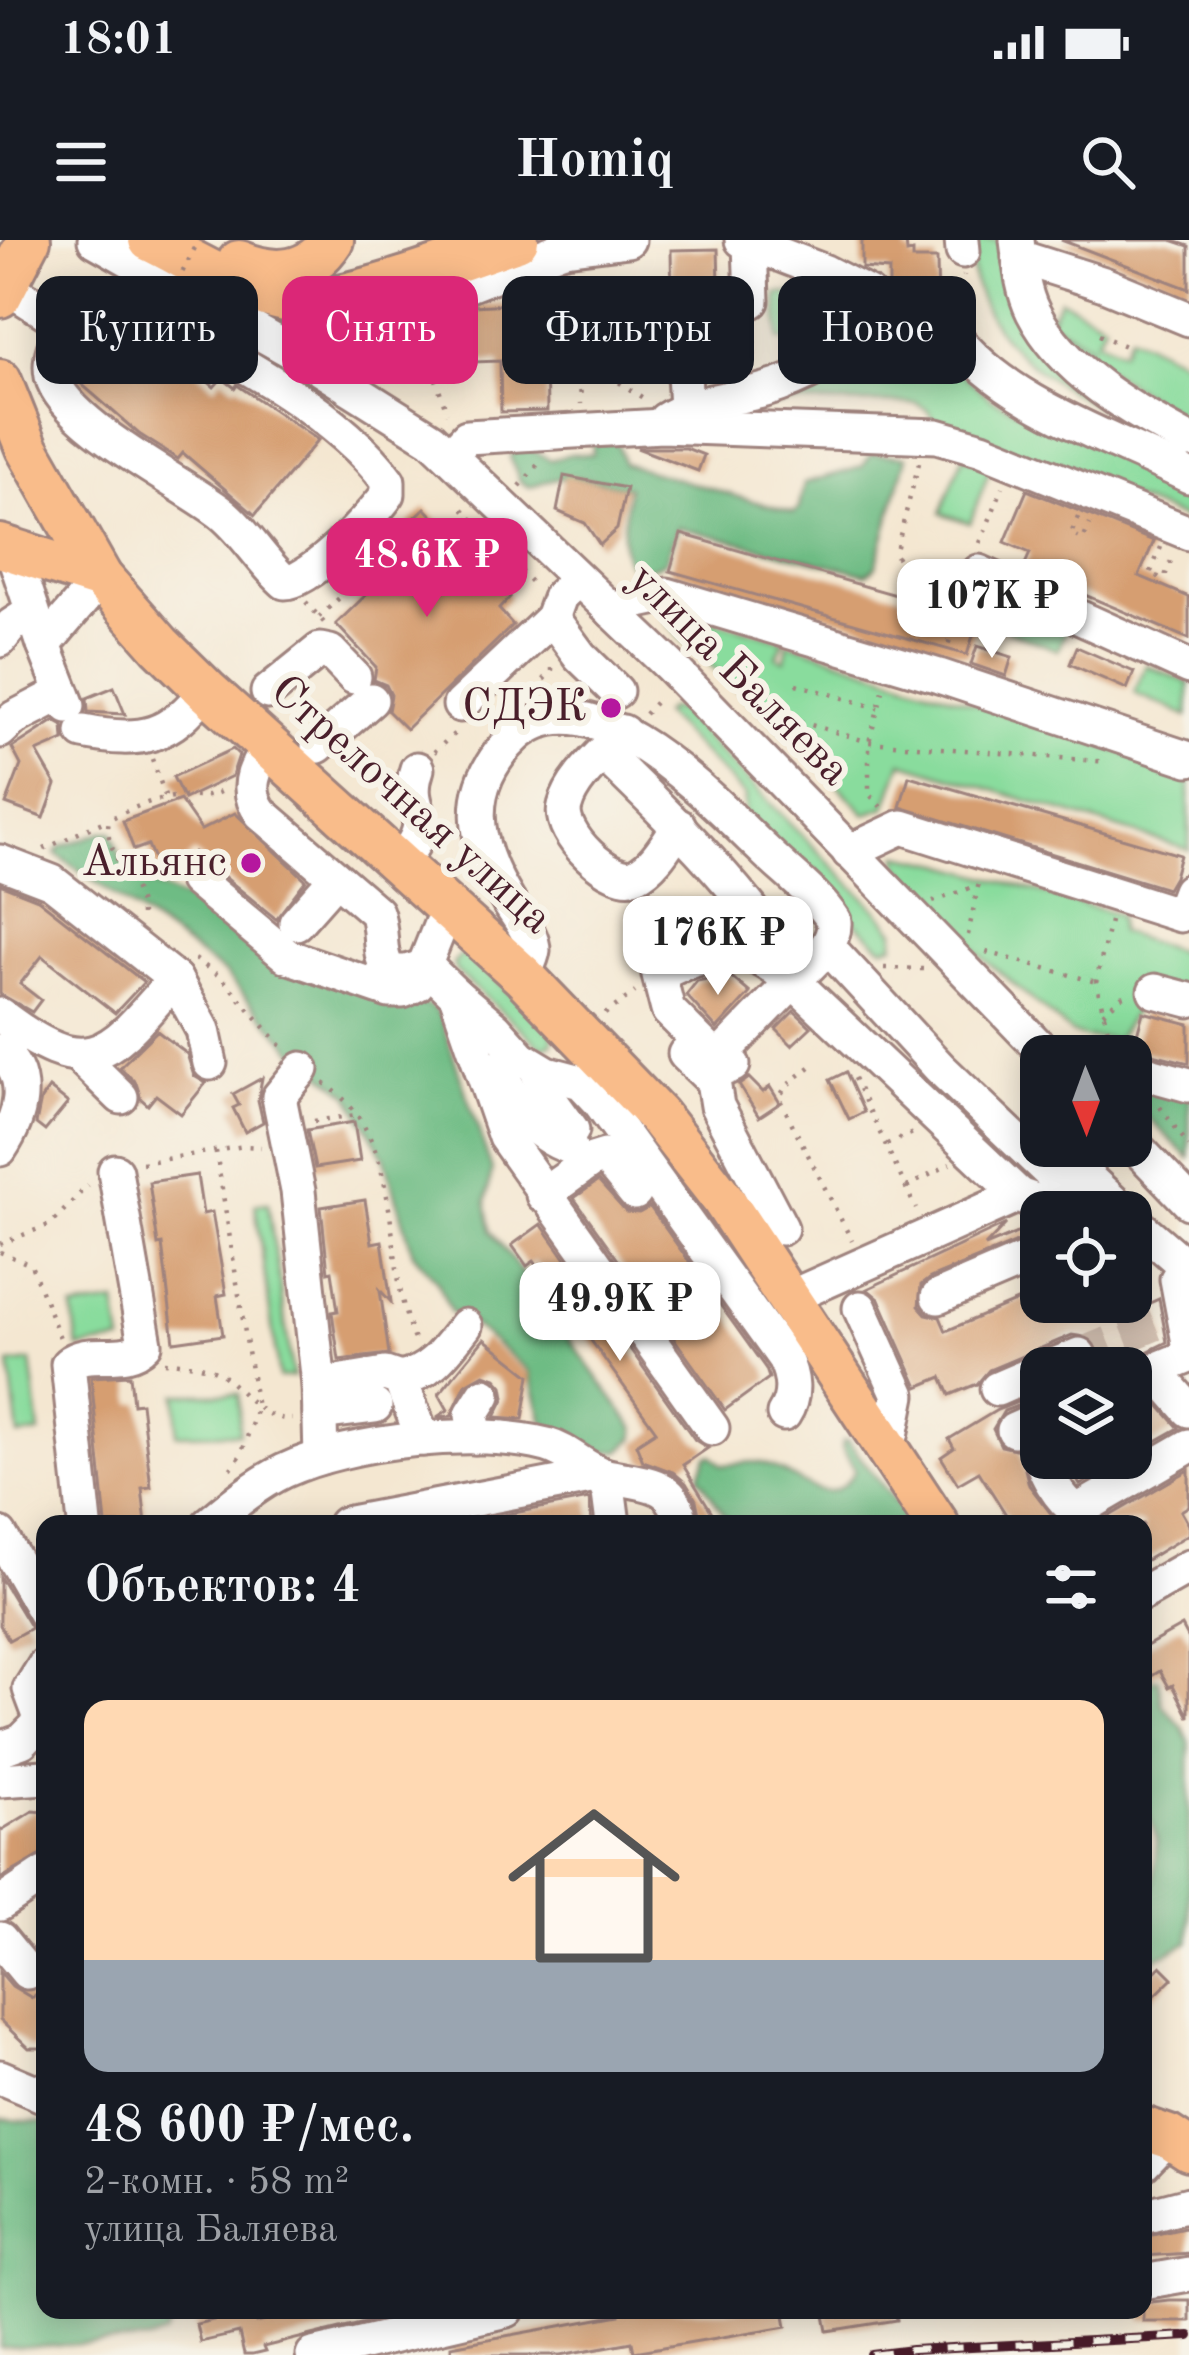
<!DOCTYPE html>
<html lang="ru">
<head>
<meta charset="utf-8">
<style>
  body { margin:0; font-family:"Old Standard TT",serif; background:#20242c; color:#f1f3f6; height:100vh; display:flex; flex-direction:column; font-size:45px; white-space:nowrap }
  * { box-sizing:border-box; margin:0 }
  p { font-size:39px; color:#9ea1a6 }
  .icon { flex:none; width:66px; height:66px; fill:none; stroke:currentColor; stroke-width:2; stroke-linecap:round; stroke-linejoin:round }
  .map { position:relative; flex:1; overflow:hidden }
  .drawer { position:absolute; left:36px; top:1275px; width:1116px; height:804px; display:flex; flex-direction:column; background:#171b24; border-radius:24px; box-shadow:0 6px 30px #0003 }
  .drawer>* { flex:none }
  .banner { position:absolute; left:36px; top:36px; width:1119px; height:108px; display:flex; gap:24px }
  .needle { width:78px; rotate:179deg }
  .fabs { position:absolute; left:1020px; top:795px; display:grid; gap:24px }
  .fabs a { display:grid; place-items:center; width:132px; height:132px; border-radius:24px; background:#171b24; box-shadow:0 6px 30px #0003; font-size:60px }
  .price { position:absolute; translate:-50% -102px; padding:0 27px; border-radius:24px; background:#fff; color:#222; font-size:39px; line-height:78px; filter:drop-shadow(0 3px 6px #0008) }
  .price::after { content:''; position:absolute; left:50%; top:72px; width:36px; height:27px; margin-left:-18px; background:inherit; clip-path:polygon(0 0,100% 0,50% 100%) }
  .price.active { background:#db2777; color:#fff }
  ul { padding:0; list-style:none }
  li { display:grid; align-content:center; gap:24px; height:636px; padding:0 48px }
  li+li { border-top:3px solid #363941 }
  li span { display:grid; place-items:center; height:372px; border-radius:24px; color:#555 }
  li>.icon { margin-inline-start:auto }
  span .icon { width:216px; height:216px; fill:#fffc; stroke-width:1 }
  li b { font-size:51px }
  h2 { display:flex; justify-content:space-between; align-items:center; height:144px; padding:0 48px; font-size:51px }
  .tag { padding:0 42px; border-radius:24px; background:#171b24; box-shadow:0 6px 30px #0003; font-size:42px; line-height:108px }
  .tag.active { background:#db2777; color:#fff }
  .status { display:flex; justify-content:space-between; align-items:center; height:84px; padding:0 60px; background:#171b24; direction:ltr }
  .status svg { height:33px; fill:currentColor }
  header { display:flex; justify-content:space-between; align-items:center; height:156px; padding:0 48px; background:#171b24; font-size:54px; font-weight:700 }
  .map>svg:first-child { display:block }
  .green { fill:#89dc9d; stroke:#6a7e64; stroke-width:3 }
  .forest { fill:#6ebc84; stroke:#5c6e58; stroke-width:3 }
  .building { fill:#d69e71 }
  .lines { fill:none; stroke-linecap:round; stroke-linejoin:round }
  .minor-tunnel { stroke:#d2bfb0; stroke-width:33; stroke-dasharray:33 16; stroke-linecap:butt }
  .minor-casing { stroke:#9f837e; stroke-width:39 }
  .major-casing { stroke:#9f837e; stroke-width:48 }
  .path { stroke:#9f837e; stroke-width:4.5; stroke-dasharray:3 9; stroke-linecap:butt }
  .minor { stroke:#fff; stroke-width:33 }
  .major { stroke:#f9bc8a; stroke-width:42 }
  .rail-casing { stroke:#4a1f2b; stroke-width:10 }
  .rail { stroke:#f7f3e8; stroke-width:6; stroke-dasharray:18; stroke-linecap:butt }
  .path-bridge { stroke:#9f837e; stroke-width:4.5; stroke-dasharray:3 9; stroke-linecap:butt }
  .poi-dot { fill:#b5179e; stroke:#f7f3e8; stroke-width:4.5 }
  .labels { text-anchor:middle; dominant-baseline:central; stroke-width:12; stroke-linejoin:round; paint-order:stroke }
  .street-label { font-size:45px; fill:#4a1f2b; stroke:#f7f3e8 }
  .poi-label { font-size:45px; fill:#4a1f2b; stroke:#f7f3e8; text-anchor:end }
</style>
</head>
<body>
<div class="status"><b>18:01</b><svg viewBox="0 0 49 12"><path d="M0 12V9h3v3zM5 12V6h3v6zM10 12V3h3v9zM15 12V0h3v12zM26 1h20v11H26zM47 4h2v5h-2z"/></svg></div>
<header><svg class="icon" aria-label="menu" viewBox="0 0 24 24"><path d="M4 6h16M4 12h16M4 18h16"/></svg>Homiq<svg class="icon" aria-label="search" viewBox="0 0 24 24"><circle cx="10" cy="10" r="6"/><path d="M15 15l6 6"/></svg></header>
<div class="map">
<svg width="1189" height="2115" viewBox="0 0 1189 2115">
  <rect width="100%" height="100%" fill="#f7f3e8"/>
  <filter id="ink" filterUnits="userSpaceOnUse"><feTurbulence type="fractalNoise" baseFrequency=".00833" numOctaves="2"/><feDisplacementMap in="SourceGraphic" scale="24" xChannelSelector="R" yChannelSelector="G"/><feConvolveMatrix kernelMatrix="1 2 1 2 8 2 1 2 1" color-interpolation-filters="sRGB"/></filter>
  <filter id="wash" filterUnits="userSpaceOnUse"><feTurbulence type="fractalNoise" baseFrequency=".004" numOctaves="4" result="noise"/><feDisplacementMap in="SourceGraphic" scale="48" xChannelSelector="R" yChannelSelector="G"/><feGaussianBlur stdDeviation="2.7" result="paint"/><feColorMatrix in="noise" values="0 0 0 0 0 0 0 0 0 0 0 0 0 0 0 0 0 1.4 0 .05"/><feComposite in="paint" operator="in"/></filter>
  <g filter="url(#wash)">
    <rect width="100%" height="100%" fill="#f4e7d1"/>
    <g class="green">
      <path d="M972,0H1004L1009,24L1142,190C1078,156 999,122 976,47C971,32 972,15 972,0Z"/>
      <path d="M826,52L828,99L779,100L777,54Z"/>
      <path d="M1060,59L1105,83L1097,99L1122,111L1130,95L1189,123V182L1066,103L1049,84L1093,106L1049,81Z"/>
      <path d="M864,113L937,118L955,128L990,158L1189,248V281L935,182L929,171L916,163H792L751,170Z"/>
      <path d="M963,216L991,226L970,283L941,273Z"/>
      <path d="M1019,359L1070,378L1058,410L1007,390Z"/>
      <path d="M670,368L784,400L777,417L785,420L788,402L1189,534V610L902,522L886,567L866,574L776,483L680,398L664,378Z"/>
      <path d="M1146,425L1189,443L1188,476L1134,453Z"/>
      <path d="M668,469H676L884,677L895,691L894,704L884,707L879,704L744,581L745,556L663,474Z"/>
      <path d="M899,615L943,624L1119,675V692L1186,714L1189,755L1145,756L1116,799L1086,798L1071,793L983,718L899,625Z"/>
      <path d="M461,715H469L553,790L552,804L542,807L537,803L456,731L453,724Z"/>
      <path d="M268,963L293,1137L279,1138L255,964Z"/>
      <path d="M116,1063L122,1102L78,1108L73,1069Z"/>
      <path d="M31,1121L40,1193L19,1196L10,1124Z"/>
      <path d="M177,1154H239V1193L177,1194Z"/>
    </g>
    <g class="forest">
      <path d="M616,197L623,223L794,273L799,268L804,243L862,227L872,213L907,217L876,326L867,334L678,287L665,321C605,355 626,274 628,247C585,239 570,231 529,247L520,241L510,217L519,204L551,220L570,214H592L594,198Z"/>
      <path d="M102,592H112L122,622L131,635L193,663L280,729L414,761L432,767L440,776L492,930L486,962L491,991L635,1189V1198L620,1211L601,1212L552,1189L543,1181L529,1131L463,1077L451,1072L437,1041L413,1013L384,916L349,854L298,815L224,733L56,614L60,607Z"/>
      <path d="M1131,846L1189,856V918L1131,861Z"/>
      <path d="M843,1201H848L912,1284H730L699,1236L707,1216L712,1215L722,1225C735,1225 750,1220 762,1223C796,1231 828,1278 855,1230L842,1208Z"/>
      <path d="M1143,1435L1148,1440L1158,1439L1162,1464L1183,1488L1189,1503V1702L1155,1719L1143,1731V1678L1153,1650L1157,1600L1143,1555Z"/>
      <path d="M0,1879L45,1883V2070H180L166,2095L149,2101L0,2108Z"/>
    </g>
    <g id="blocks">
      <g class="building">
        <path d="M862,0H906L907,13L913,12V19H937L938,72L897,70L889,50V30L862,28Z"/>
        <path d="M1061,0H1171L1189,6V49Z"/>
        <path d="M718,9L719,46H726L734,71L746,81L747,113L704,114L699,100L698,65H672L671,10Z"/>
        <path d="M511,64L516,100L531,108V115L546,114L547,171L501,172L500,121L473,122L472,66Z"/>
        <path d="M138,90L165,105L214,147L222,138L235,148L237,145L318,200L255,275L183,213L178,219L139,194L79,142L76,138L89,123L101,132Z"/>
        <path d="M650,99H668L662,113L663,137H650Z"/>
        <path d="M637,208H686L704,215L698,231Z"/>
        <path d="M564,236L626,248L617,289L600,305L585,283L557,271Z"/>
        <path d="M1027,250L1154,301L1139,336L1189,357V399L1023,329L1030,313L1005,302Z"/>
        <path d="M425,268L510,357L499,369L513,385L406,489L388,471L391,455L386,445L374,440L376,427L336,384L423,300L408,284Z"/>
        <path d="M681,294L949,370L948,374L977,383L967,415L670,331Z"/>
        <path d="M977,406L1012,417L1006,436L971,424Z"/>
        <path d="M1077,407L1134,432L1127,449L1070,424Z"/>
        <path d="M114,447L125,474L88,472L87,458Z"/>
        <path d="M54,481L63,486L64,500L37,512L56,545L44,578L6,564L21,525L12,508Z"/>
        <path d="M233,509L239,515L232,536L184,559L173,537Z"/>
        <path d="M909,536L1180,615L1174,637L1167,649L900,567Z"/>
        <path d="M180,560L201,590L235,573L306,640L276,679L194,612L181,625L160,633L148,605L134,610L123,581Z"/>
        <path d="M0,644L38,659L144,742L115,773L42,716L20,744L41,760L32,772L0,754Z"/>
        <path d="M729,735L750,753L717,789L686,755L697,741Z"/>
        <path d="M794,771L811,787L792,805L776,789Z"/>
        <path d="M1143,772L1189,784V823L1133,809Z"/>
        <path d="M157,791L187,814L194,836L206,843L181,874L156,855L148,865L141,859L136,843L120,827Z"/>
        <path d="M846,832L864,872L849,879L830,840Z"/>
        <path d="M262,838L258,860L263,882L245,892L233,868L239,865L233,854Z"/>
        <path d="M749,838L763,852L770,847L780,863L759,877L739,845Z"/>
        <path d="M49,848L68,863L45,891L36,884L41,859Z"/>
        <path d="M354,882L360,921L315,928L307,890Z"/>
        <path d="M197,935L203,974L212,972L226,1054L217,1056L223,1095L174,1102L162,1004L158,1005L149,942Z"/>
        <path d="M598,941L626,972L639,973L650,967L766,1129L769,1138L725,1170L574,958Z"/>
        <path d="M365,960L372,1003L382,1001L391,1062L380,1050L389,1114L339,1120L332,1072L338,1071L332,1031L328,1032L321,967Z"/>
        <path d="M541,984L695,1200L708,1208L683,1225L719,1284H701L696,1260L686,1243L673,1232L643,1221L636,1204L656,1191L534,1021L527,1026L512,1005Z"/>
        <path d="M1006,984L985,1006L1039,984L1041,992L930,1038L921,1045L919,1066L926,1074L940,1077L946,1091L1041,1051V1062H1142L1143,1066L1159,1059L1167,1102L1114,1128H1095L1100,1117L1098,1106L1091,1098L1072,1095L989,1130L977,1144L950,1155L942,1137L918,1147L879,1059L867,1049Z"/>
        <path d="M484,1099L530,1135L523,1179L495,1177L505,1157L503,1146L496,1138L484,1134L466,1144L451,1176L437,1177L448,1170L439,1154Z"/>
        <path d="M130,1135L133,1164L141,1163L151,1247L142,1248L146,1284H106L91,1137Z"/>
        <path d="M1041,1153V1157L1004,1171L993,1189L1001,1206L1020,1210L1029,1245L1059,1284H1012L979,1232L958,1244L941,1217L954,1208L949,1199L997,1170Z"/>
        <path d="M1150,1155L1179,1188L1131,1215V1161Z"/>
        <path d="M1064,1218H1126L1080,1245Z"/>
        <path d="M1189,1230V1266L1181,1271L1189,1285V1294L1143,1322V1284H1096Z"/>
        <path d="M589,1259L592,1284H460V1283Z"/>
        <path d="M0,1337L31,1388L9,1400L0,1385Z"/>
        <path d="M1182,1386L1189,1399V1477L1173,1445L1169,1447L1160,1431L1150,1437L1143,1425V1408Z"/>
        <path d="M33,1571L45,1572V1613L0,1639V1591Z"/>
        <path d="M1161,1726L1173,1738L1143,1767V1743Z"/>
        <path d="M0,1732L12,1746L32,1758L45,1746V1808H29L0,1780Z"/>
        <path d="M1189,1986V2013L1143,2016V1996Z"/>
        <path d="M1169,2060H1189V2081H1143V2063Z"/>
        <path d="M233,2070H254L257,2083L311,2070H388L389,2076L263,2107L265,2112L252,2115H244L239,2093L200,2102L196,2084L234,2075Z"/>
        <path d="M619,2070H784L787,2086L634,2112L632,2102L561,2115H451V2106L620,2075Z"/>
        <path d="M824,2070H896L897,2080L828,2091Z"/>
      </g>
    </g>
  </g>
  <g filter="url(#ink)">
    <use href="#blocks" fill-opacity="0" stroke="#9f837e" stroke-width="3"/>
    <g class="lines">
      <path class="minor-tunnel" d="M1079,1115L1168,1079"/>
      <defs>
        <g id="minor">
          <path d="M95,0L295,113L432,199L670,426L1048,816"/>
          <path d="M742,0L825,32L868,54L883,90L953,94C1003,163 1113,198 1189,236"/>
          <path d="M962,0L963,11"/>
          <path d="M1017,0C1020,24 1022,50 1033,72C1064,133 1132,170 1189,201"/>
          <path d="M750,3L752,61"/>
          <path d="M565,8L628,0"/>
          <path d="M1019,17L1104,44L1189,79"/>
          <path d="M530,21L533,88"/>
          <path d="M7,47L65,84C57,100 48,117 52,136C64,185 184,243 223,274C247,294 262,322 285,342C310,343 372,276 388,254V241C333,165 204,103 122,57C98,57 88,82 65,84"/>
          <path d="M295,113L584,0"/>
          <path d="M683,113L686,170"/>
          <path d="M665,180C693,161 733,159 765,150C807,138 846,113 883,90"/>
          <path d="M450,215L467,197L662,186L937,196L982,209L1189,293"/>
          <path d="M12,309L44,405"/>
          <path d="M979,332L1189,427"/>
          <path d="M578,339L560,356L552,378L580,416L616,451"/>
          <path d="M613,372L630,363L667,355L939,436L1189,519"/>
          <path d="M0,400L12,385L32,372"/>
          <path d="M268,452L320,410L330,412L354,437"/>
          <path d="M460,465L552,378"/>
          <path d="M68,466L44,405L101,338"/>
          <path d="M0,491L14,478L62,453"/>
          <path d="M83,492C142,504 170,497 206,450"/>
          <path d="M623,492C604,513 572,538 565,566C557,594 613,646 636,635C655,626 667,603 679,586"/>
          <path d="M318,506L371,460"/>
          <path d="M269,507C253,528 244,550 261,573L376,672C384,691 376,718 391,732H406L426,726"/>
          <path d="M604,514C656,564 706,613 751,669"/>
          <path d="M849,612L902,587L1180,675L1189,651"/>
          <path d="M0,622L52,642L175,739L203,790L210,823"/>
          <path d="M397,625C444,573 401,576 417,529"/>
          <path d="M196,640L287,716L389,751H403L417,744L447,669"/>
          <path d="M296,683L335,639"/>
          <path d="M827,706L940,828L1091,972"/>
          <path d="M426,726L456,755L505,897L712,1188"/>
          <path d="M523,736C526,729 532,719 533,710C533,694 516,675 508,661C473,603 461,547 516,496C591,428 713,562 763,609C786,632 817,654 834,681C836,706 809,725 793,741C780,733 767,720 752,716C724,708 683,721 659,735L668,770L726,828L733,825"/>
          <path d="M1155,751L1189,760"/>
          <path d="M456,755L495,788L522,818L547,833L581,842L599,861L784,1118C793,1136 796,1156 784,1174"/>
          <path d="M0,775C91,845 109,814 175,739"/>
          <path d="M727,809L793,741L1019,955"/>
          <path d="M0,811C33,837 20,879 0,909"/>
          <path d="M685,814L713,841L717,866L781,988"/>
          <path d="M79,816L121,857"/>
          <path d="M498,827C516,864 530,894 570,907"/>
          <path d="M536,828L546,854L572,890"/>
          <path d="M302,829L279,857L298,951L319,1145L321,1217"/>
          <path d="M1131,829L1189,845"/>
          <path d="M1131,902L1189,962"/>
          <path d="M1077,928L1124,972"/>
          <path d="M543,955L592,920L605,916L635,953"/>
          <path d="M1131,979L1189,1029"/>
          <path d="M1177,1039L1189,1103"/>
          <path d="M938,1057L1041,1013"/>
          <path d="M786,1059L1019,955L1069,972"/>
          <path d="M860,1068L899,1155L888,1211"/>
          <path d="M1047,1128L1079,1115"/>
          <path d="M400,1139C431,1133 446,1110 465,1086"/>
          <path d="M1131,1140L1189,1116"/>
          <path d="M319,1145L385,1134L400,1139L423,1199"/>
          <path d="M1169,1147L1189,1170"/>
          <path d="M997,1149L1041,1130"/>
          <path d="M320,1173L375,1166"/>
          <path d="M1014,1190L1041,1178"/>
          <path d="M475,1197L472,1174L484,1155"/>
          <path d="M1041,1210C1040,1229 1061,1261 1077,1271L1189,1206"/>
          <path d="M85,1284L68,1124C89,1106 125,1126 145,1104L115,931"/>
          <path d="M209,1284C232,1265 257,1244 284,1231C350,1200 477,1187 547,1205C569,1211 584,1229 604,1235C636,1244 678,1238 680,1284"/>
          <path d="M345,1284L601,1235L609,1253L613,1284"/>
          <path d="M0,1295L45,1373"/>
          <path d="M1143,1353L1189,1327"/>
          <path d="M42,1481L30,1449L45,1425"/>
          <path d="M0,1509L22,1501L45,1478"/>
          <path d="M0,1540L45,1537"/>
          <path d="M0,1664L45,1634"/>
          <path d="M0,1699L27,1732"/>
          <path d="M0,1837L45,1856"/>
          <path d="M1143,1924L1169,1897"/>
          <path d="M1143,1976L1189,1964"/>
          <path d="M1143,2042L1189,2034"/>
          <path d="M313,2115L507,2070"/>
        </g>
        <g id="major">
          <path d="M150,0C193,21 239,51 286,60C335,69 464,17 517,0"/>
          <path d="M239,22C275,37 310,35 332,0"/>
          <path d="M0,56L29,0"/>
          <path d="M0,141L27,208L101,338L160,405L206,450L523,736L658,876L722,958L937,1284"/>
          <path d="M0,306L101,338"/>
          <path d="M1143,1888L1169,1897L1189,1910"/>
        </g>
      </defs>
      <use href="#minor" class="minor-casing"/>
      <use href="#major" class="major-casing"/>
      <g class="path">
        <path d="M957,71L964,35"/>
        <path d="M578,87L623,86L627,82L626,25"/>
        <path d="M558,88L578,87L581,164"/>
        <path d="M421,93L447,173"/>
        <path d="M1099,95L1125,106"/>
        <path d="M579,116L643,158"/>
        <path d="M747,125L754,117V85"/>
        <path d="M919,223L895,314L898,319L944,337C961,363 955,384 946,412"/>
        <path d="M520,246L540,222"/>
        <path d="M463,269L533,344"/>
        <path d="M1078,277L1071,294L1083,300L1090,284"/>
        <path d="M451,295L469,278"/>
        <path d="M980,303L1003,247"/>
        <path d="M1161,307L1150,334L1164,339L1172,318"/>
        <path d="M492,339L511,321"/>
        <path d="M306,362L326,385"/>
        <path d="M319,377L403,298"/>
        <path d="M796,444L878,468"/>
        <path d="M527,457L552,431V425"/>
        <path d="M645,474L660,457"/>
        <path d="M777,475L869,502L1107,522"/>
        <path d="M773,490L779,461"/>
        <path d="M434,512L457,491"/>
        <path d="M152,519L166,558"/>
        <path d="M881,567L869,554V502L884,447"/>
        <path d="M44,609L109,579"/>
        <path d="M933,662L978,645"/>
        <path d="M141,675C141,640 102,616 109,579C128,571 146,561 167,558C192,553 200,563 226,549"/>
        <path d="M1110,681L1096,742L1113,810"/>
        <path d="M968,695L979,642"/>
        <path d="M986,712L1096,742"/>
        <path d="M195,719L222,738L284,809"/>
        <path d="M884,728L925,729"/>
        <path d="M1103,773L1121,757L1131,754"/>
        <path d="M605,774L635,752"/>
        <path d="M810,827L786,846L779,858L852,1001"/>
        <path d="M854,838L916,969"/>
        <path d="M324,843C409,900 380,1021 415,1102"/>
        <path d="M1160,867L1189,906"/>
        <path d="M314,881L356,875"/>
        <path d="M887,904L913,893"/>
        <path d="M216,911L257,1168L241,1215L229,1231"/>
        <path d="M142,923L244,906L261,907"/>
        <path d="M907,947L950,924"/>
        <path d="M0,1004L51,984L88,945"/>
        <path d="M0,1012L31,1025L60,1098"/>
        <path d="M165,1122C182,1123 208,1125 221,1134C245,1152 259,1180 292,1179"/>
      </g>
      <use href="#minor" class="minor"/>
      <use href="#major" class="major"/>
      <defs>
        <path id="rail" d="M872,2115L912,2110L1189,2096"/>
      </defs>
      <use href="#rail" class="rail-casing"/>
      <use href="#rail" class="rail"/>
      <path class="path-bridge" d="M166,64L199,0"/>
    </g>
  </g>
  <g class="poi-dot">
    <circle cx="611" cy="468" r="12"/>
    <circle cx="251" cy="623" r="12"/>
  </g>
  <g class="labels">
    <g class="street-label">
      <text transform="translate(738 436) rotate(45)">улица Баляева</text>
      <text transform="translate(410 566) rotate(42)">Стрелочная улица</text>
    </g>
    <g class="poi-label">
      <text x="587" y="468">СДЭК</text>
      <text x="227" y="623">Альянс</text>
    </g>
  </g>
</svg>
<div class="fabs">
<a><svg class="needle" viewBox="-14 -14 28 28"><path d="M0-13l5 13h-10z" fill="#e53935"/><path d="M0 13l5-13h-10z" fill="#9ea1a6"/></svg></a>
<a><svg class="icon" aria-label="locate" viewBox="0 0 24 24"><circle cx="12" cy="12" r="6"/><path d="M12 2v4M12 18v4M2 12h4M18 12h4"/></svg></a>
<a><svg class="icon" aria-label="layers" viewBox="0 0 24 24"><path d="M12 4l9 5-9 5-9-5zM3 14l9 5 9-5"/></svg></a>
</div>
<b class="price active" style="left:427px;top:380px">48.6K ₽</b>
<b class="price" style="left:992px;top:421px">107K ₽</b>
<b class="price" style="left:718px;top:758px">176K ₽</b>
<b class="price" style="left:620px;top:1124px">49.9K ₽</b>
<div class="banner">
<a class="tag">Купить</a>
<a class="tag active">Снять</a>
<a class="tag">Фильтры</a>
<a class="tag">Новое</a>
</div>
<section class="drawer">
<h2>Объектов: 4<svg class="icon" aria-label="filters" viewBox="0 0 24 24"><path d="M4 7h16M4 17h16"/><circle cx="9" cy="7" r="2"/><circle cx="15" cy="17" r="2"/></svg></h2>
<ul>
<li><span style="background:linear-gradient(#ffd9b3 70%,#9aa5b1 0)"><svg class="icon" aria-label="home" viewBox="0 0 24 24"><path d="M3 11l9-7 9 7M6 9v11h12V9"/></svg></span><div><b>48 600 ₽/мес.</b><p>2-комн. · 58 m²</p><p>улица Баляева</p></div></li>
</ul>
</section>
</div>
</body>
</html>
